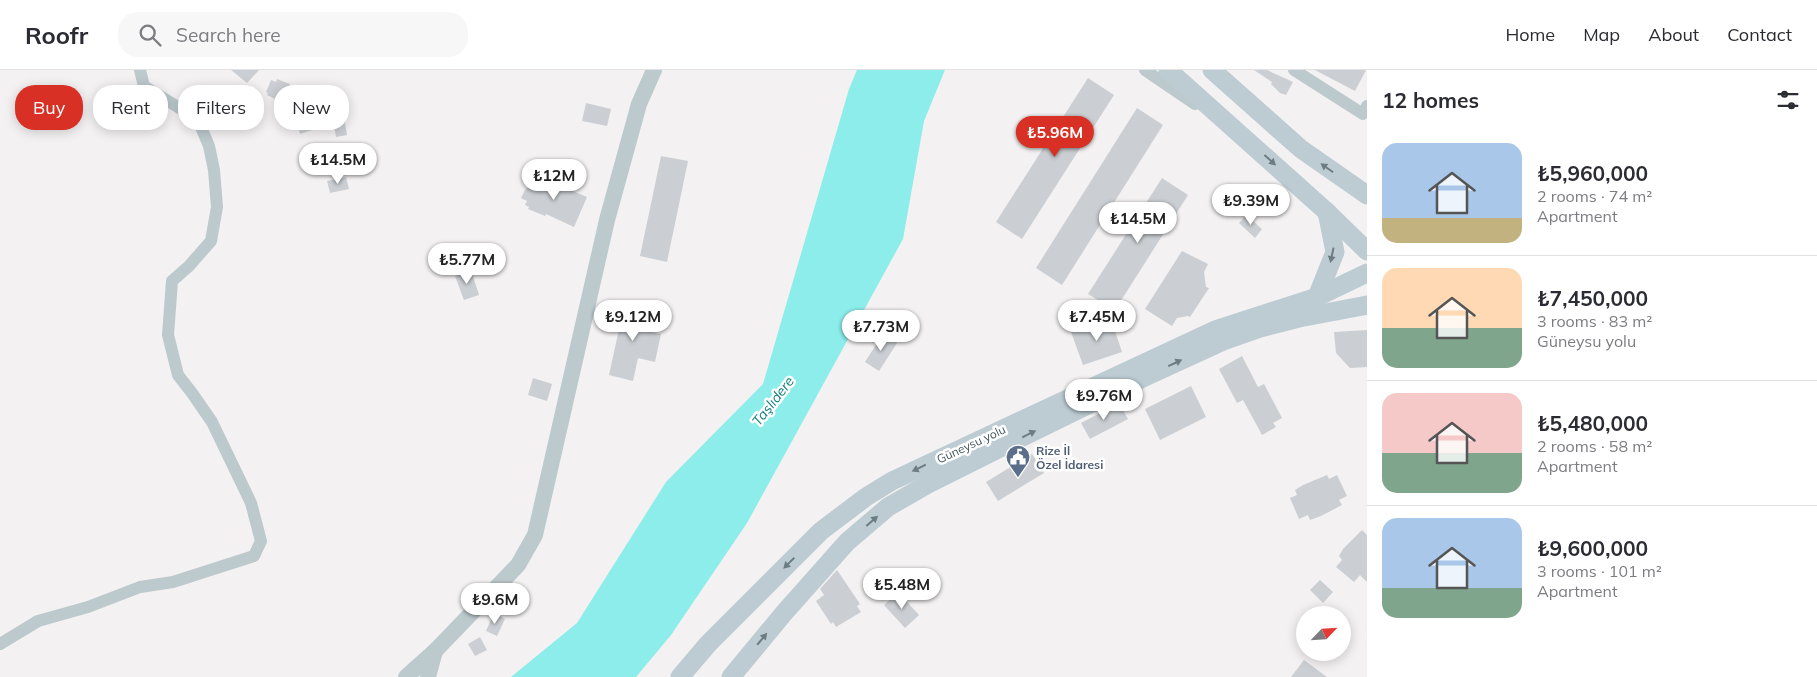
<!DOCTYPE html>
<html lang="en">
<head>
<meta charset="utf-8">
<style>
  body { margin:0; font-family:Mulish,sans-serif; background:#f7f7f7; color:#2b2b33; height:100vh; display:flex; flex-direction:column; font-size:19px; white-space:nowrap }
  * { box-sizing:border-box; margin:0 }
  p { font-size:16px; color:#7c7c81 }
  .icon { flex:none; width:28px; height:28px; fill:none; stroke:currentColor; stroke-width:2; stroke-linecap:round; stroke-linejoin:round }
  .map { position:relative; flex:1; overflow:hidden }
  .side { display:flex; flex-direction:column; background:#fff; width:450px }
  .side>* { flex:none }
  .banner { position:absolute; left:15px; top:15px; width:475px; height:45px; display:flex; gap:10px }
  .needle { width:32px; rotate:65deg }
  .tools { position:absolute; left:1296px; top:536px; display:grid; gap:10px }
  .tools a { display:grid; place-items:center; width:55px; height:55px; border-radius:50%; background:#fff; box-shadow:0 2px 12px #0003; font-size:25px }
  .price { position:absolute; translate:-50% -42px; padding:0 11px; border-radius:18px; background:#fff; color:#222; font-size:16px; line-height:32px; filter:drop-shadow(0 1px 2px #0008) }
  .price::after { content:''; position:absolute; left:50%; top:30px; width:15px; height:11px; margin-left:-8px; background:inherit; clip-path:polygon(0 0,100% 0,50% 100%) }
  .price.on { background:#d93025; color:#fff }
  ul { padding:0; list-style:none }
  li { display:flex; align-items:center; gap:15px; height:125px; padding:0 15px }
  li+li { border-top:1px solid #e1e1e2 }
  li span { display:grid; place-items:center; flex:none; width:140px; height:100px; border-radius:15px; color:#555 }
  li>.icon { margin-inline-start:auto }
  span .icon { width:60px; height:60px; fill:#fffc; stroke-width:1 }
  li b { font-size:21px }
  h2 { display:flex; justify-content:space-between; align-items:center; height:60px; padding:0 15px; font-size:21px }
  .pill { padding:0 18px; border-radius:20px; background:#fff; box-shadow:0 2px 12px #0003; font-size:18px; line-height:45px }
  .pill.on { background:#d93025; color:#fff }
  header { display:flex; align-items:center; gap:30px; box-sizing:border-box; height:70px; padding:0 25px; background:#fff; border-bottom:1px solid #e1e1e2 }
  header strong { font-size:24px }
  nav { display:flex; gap:28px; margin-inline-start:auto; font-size:18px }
  .search { width:350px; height:45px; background:#f7f7f7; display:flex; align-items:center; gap:12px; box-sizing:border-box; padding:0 18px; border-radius:20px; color:#7c7c81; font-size:19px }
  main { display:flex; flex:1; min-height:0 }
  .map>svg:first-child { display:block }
  .water { fill:#8cedea }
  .building { fill:#cbcfd3 }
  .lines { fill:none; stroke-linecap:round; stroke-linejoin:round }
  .minor { stroke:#bcc9cd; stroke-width:12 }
  .tertiary { stroke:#bcc9cd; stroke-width:16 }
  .secondary { stroke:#bcccd2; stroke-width:19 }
  .oneway { fill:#6b7c82 }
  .labels { text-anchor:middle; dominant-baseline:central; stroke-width:5; stroke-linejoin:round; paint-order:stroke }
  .street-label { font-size:12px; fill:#48595f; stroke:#fff }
  .service-label { font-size:12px; font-weight:bold; fill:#4e5e75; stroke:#fff; text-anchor:start }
  .water-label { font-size:14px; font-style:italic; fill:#0d807c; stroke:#fff }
</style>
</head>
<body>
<header>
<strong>Roofr</strong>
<div class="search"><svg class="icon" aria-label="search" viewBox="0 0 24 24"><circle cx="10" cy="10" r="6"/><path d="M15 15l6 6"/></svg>Search here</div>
<nav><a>Home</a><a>Map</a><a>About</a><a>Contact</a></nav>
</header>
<main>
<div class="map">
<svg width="1367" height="607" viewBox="0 0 1367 607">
  <rect width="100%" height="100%" fill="#f3f1f1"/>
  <path class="water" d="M857,0H945L924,51L903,169L747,453L671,565L636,607H511L577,553L666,412L763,314L849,19Z"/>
  <g class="building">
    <path d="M231,0H259L247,13Z"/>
    <path d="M1254,0H1267L1293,12L1286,25L1280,23L1271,14L1272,12Z"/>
    <path d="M1315,0H1366L1355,21Z"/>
    <path d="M1088,8L1114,25L1022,169L996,152Z"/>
    <path d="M277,9L290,14L285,29L276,26L275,29L267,25L268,23L266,22L271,10L276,12Z"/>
    <path d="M586,33L611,39L607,56L582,51Z"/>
    <path d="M342,35L347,65L336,67L334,56L328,57L324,39Z"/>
    <path d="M1137,38L1163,55L1062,215L1036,198Z"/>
    <path d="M309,49L312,60L300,64L297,52Z"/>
    <path d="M661,86L688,91L667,192L640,186Z"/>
    <path d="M346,107L349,119L330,123L327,111Z"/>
    <path d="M541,107L587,127L574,157L546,144L545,146L528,139L529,137L525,135L527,131L521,128L526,118L527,119L531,110L538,114Z"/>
    <path d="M1162,108L1188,125L1115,240L1088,224Z"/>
    <path d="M1246,145L1262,159L1255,168L1239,153Z"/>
    <path d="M1182,181L1208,194L1204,202L1206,217L1209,218L1190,247L1188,246L1177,248L1172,256L1145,239Z"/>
    <path d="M471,200L479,225L464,230L455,206Z"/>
    <path d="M625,232L649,238L644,260L661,264L655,292L638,288L633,311L609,305Z"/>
    <path d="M1111,249L1122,282L1083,295L1071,262Z"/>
    <path d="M1367,260V297L1350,298L1336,283L1334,262Z"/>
    <path d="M883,264L897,273L879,301L865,292Z"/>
    <path d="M1242,286L1258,317L1264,314L1282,348L1273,353L1276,357L1262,365L1243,330L1237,333L1219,299Z"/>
    <path d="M533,308L552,314L547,331L528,325Z"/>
    <path d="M1191,316L1206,347L1160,370L1145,339Z"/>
    <path d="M1119,333L1128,349L1090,369L1081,353Z"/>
    <path d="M1032,384L1044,403L998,431L986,412Z"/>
    <path d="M1327,405L1329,409L1337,405L1347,426L1339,430L1342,435L1321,446L1310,450L1308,445L1299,449L1290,428L1297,425L1295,420L1303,415Z"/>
    <path d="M1362,460L1367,465V512L1360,505L1354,512L1336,497L1342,490L1339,486L1343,479Z"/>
    <path d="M837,500L860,534L857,536L861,542L836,557L833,552L831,554L816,531L824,525L820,519Z"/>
    <path d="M1320,510L1333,522L1323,533L1310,520Z"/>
    <path d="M898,522L919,545L905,558L884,535Z"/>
    <path d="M494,543L505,549L497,566L486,561Z"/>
    <path d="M480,567L487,580L475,586L468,574Z"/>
    <path d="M1304,590L1327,607H1291Z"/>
  </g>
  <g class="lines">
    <g class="minor">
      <path d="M1145,0L1195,34"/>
      <path d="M1294,0L1363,44L1367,36"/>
      <path d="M0,574L38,551L88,537L140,517L173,512L254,486L261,471L251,433L212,352L192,323L178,305L168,265L172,211L189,196L211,171L217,137L214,100L209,76L201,57L189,44L144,16L140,0"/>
    </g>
    <g class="tertiary">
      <path d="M406,607L435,581L518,495L535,465L607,150L639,34L654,0"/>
      <path d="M428,607L435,581"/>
    </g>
    <g class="secondary">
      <path d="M1168,0L1327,142L1367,181"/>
      <path d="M1212,0L1301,79L1367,125"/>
      <path d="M1317,227L1335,182L1327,142"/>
      <path d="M680,607L708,574L821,461L866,427L892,411L1215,260L1317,227L1367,203"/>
      <path d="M731,607L784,543L847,472L888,437L928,414L994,381L1151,304L1223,271L1260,258L1299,248L1367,235"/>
    </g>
  </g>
  <defs><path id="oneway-solid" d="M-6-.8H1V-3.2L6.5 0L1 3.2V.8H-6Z" transform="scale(1.25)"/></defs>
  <g class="oneway">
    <use href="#oneway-solid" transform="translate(1270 90) rotate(42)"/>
    <use href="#oneway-solid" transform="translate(1327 98) rotate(-145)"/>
    <use href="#oneway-solid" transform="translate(1332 185) rotate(102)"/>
    <use href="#oneway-solid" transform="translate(1175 293) rotate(-25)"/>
    <use href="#oneway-solid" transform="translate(1029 364) rotate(-26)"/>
    <use href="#oneway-solid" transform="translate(919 398) rotate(154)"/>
    <use href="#oneway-solid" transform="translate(872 451) rotate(-41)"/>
    <use href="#oneway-solid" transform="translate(789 493) rotate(135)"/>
    <use href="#oneway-solid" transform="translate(762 569) rotate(-50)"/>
  </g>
  <defs>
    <symbol id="civic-pin" viewBox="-11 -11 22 30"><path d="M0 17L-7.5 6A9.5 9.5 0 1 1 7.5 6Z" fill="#5c6f8a" stroke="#fff"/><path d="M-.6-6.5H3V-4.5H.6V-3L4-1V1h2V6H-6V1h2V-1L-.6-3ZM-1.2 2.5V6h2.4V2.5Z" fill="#fff"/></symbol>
  </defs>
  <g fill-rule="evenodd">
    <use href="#civic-pin" x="1004" y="373" width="28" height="38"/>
  </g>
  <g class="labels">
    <g class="street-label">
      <text transform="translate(971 374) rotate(-25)">Güneysu yolu</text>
    </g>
    <g class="service-label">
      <text x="1036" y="380">Rize İl<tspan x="1036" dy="14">Özel İdaresi</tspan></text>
    </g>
    <g class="water-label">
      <text transform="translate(773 331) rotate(-52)">Taşlıdere</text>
    </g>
  </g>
</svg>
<div class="tools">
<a><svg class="needle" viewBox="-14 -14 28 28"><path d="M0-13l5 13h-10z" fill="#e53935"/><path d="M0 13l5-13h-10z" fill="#7c7c81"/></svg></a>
</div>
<b class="price on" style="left:1055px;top:88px">₺5.96M</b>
<b class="price" style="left:338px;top:115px">₺14.5M</b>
<b class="price" style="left:554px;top:131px">₺12M</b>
<b class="price" style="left:1251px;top:156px">₺9.39M</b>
<b class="price" style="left:1138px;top:174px">₺14.5M</b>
<b class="price" style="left:467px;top:215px">₺5.77M</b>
<b class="price" style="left:633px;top:272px">₺9.12M</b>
<b class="price" style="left:1097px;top:272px">₺7.45M</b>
<b class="price" style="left:881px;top:282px">₺7.73M</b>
<b class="price" style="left:1104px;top:351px">₺9.76M</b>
<b class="price" style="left:902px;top:540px">₺5.48M</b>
<b class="price" style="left:495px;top:555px">₺9.6M</b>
<div class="banner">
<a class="pill on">Buy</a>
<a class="pill">Rent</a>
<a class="pill">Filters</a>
<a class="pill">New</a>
</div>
</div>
<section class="side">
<h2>12 homes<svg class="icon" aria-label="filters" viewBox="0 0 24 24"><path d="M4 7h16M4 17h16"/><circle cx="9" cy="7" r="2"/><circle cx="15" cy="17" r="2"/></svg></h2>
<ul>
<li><span style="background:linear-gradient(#a9c7e8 75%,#c2b280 0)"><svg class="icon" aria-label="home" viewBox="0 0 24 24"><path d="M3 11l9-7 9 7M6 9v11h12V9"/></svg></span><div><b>₺5,960,000</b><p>2 rooms · 74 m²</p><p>Apartment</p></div></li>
<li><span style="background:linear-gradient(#ffd9b3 60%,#7fa58c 0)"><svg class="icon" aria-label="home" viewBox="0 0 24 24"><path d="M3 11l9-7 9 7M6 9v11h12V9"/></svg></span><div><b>₺7,450,000</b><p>3 rooms · 83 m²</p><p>Güneysu yolu</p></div></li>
<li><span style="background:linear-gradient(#f6c9c9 60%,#7fa58c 0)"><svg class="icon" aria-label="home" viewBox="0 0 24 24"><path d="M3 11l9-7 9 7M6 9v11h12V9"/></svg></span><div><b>₺5,480,000</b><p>2 rooms · 58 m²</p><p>Apartment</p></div></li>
<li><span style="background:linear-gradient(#a9c7e8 70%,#7fa58c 0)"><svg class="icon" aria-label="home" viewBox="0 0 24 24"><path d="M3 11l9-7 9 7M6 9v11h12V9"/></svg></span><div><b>₺9,600,000</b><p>3 rooms · 101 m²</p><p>Apartment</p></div></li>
</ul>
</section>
</main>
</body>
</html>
